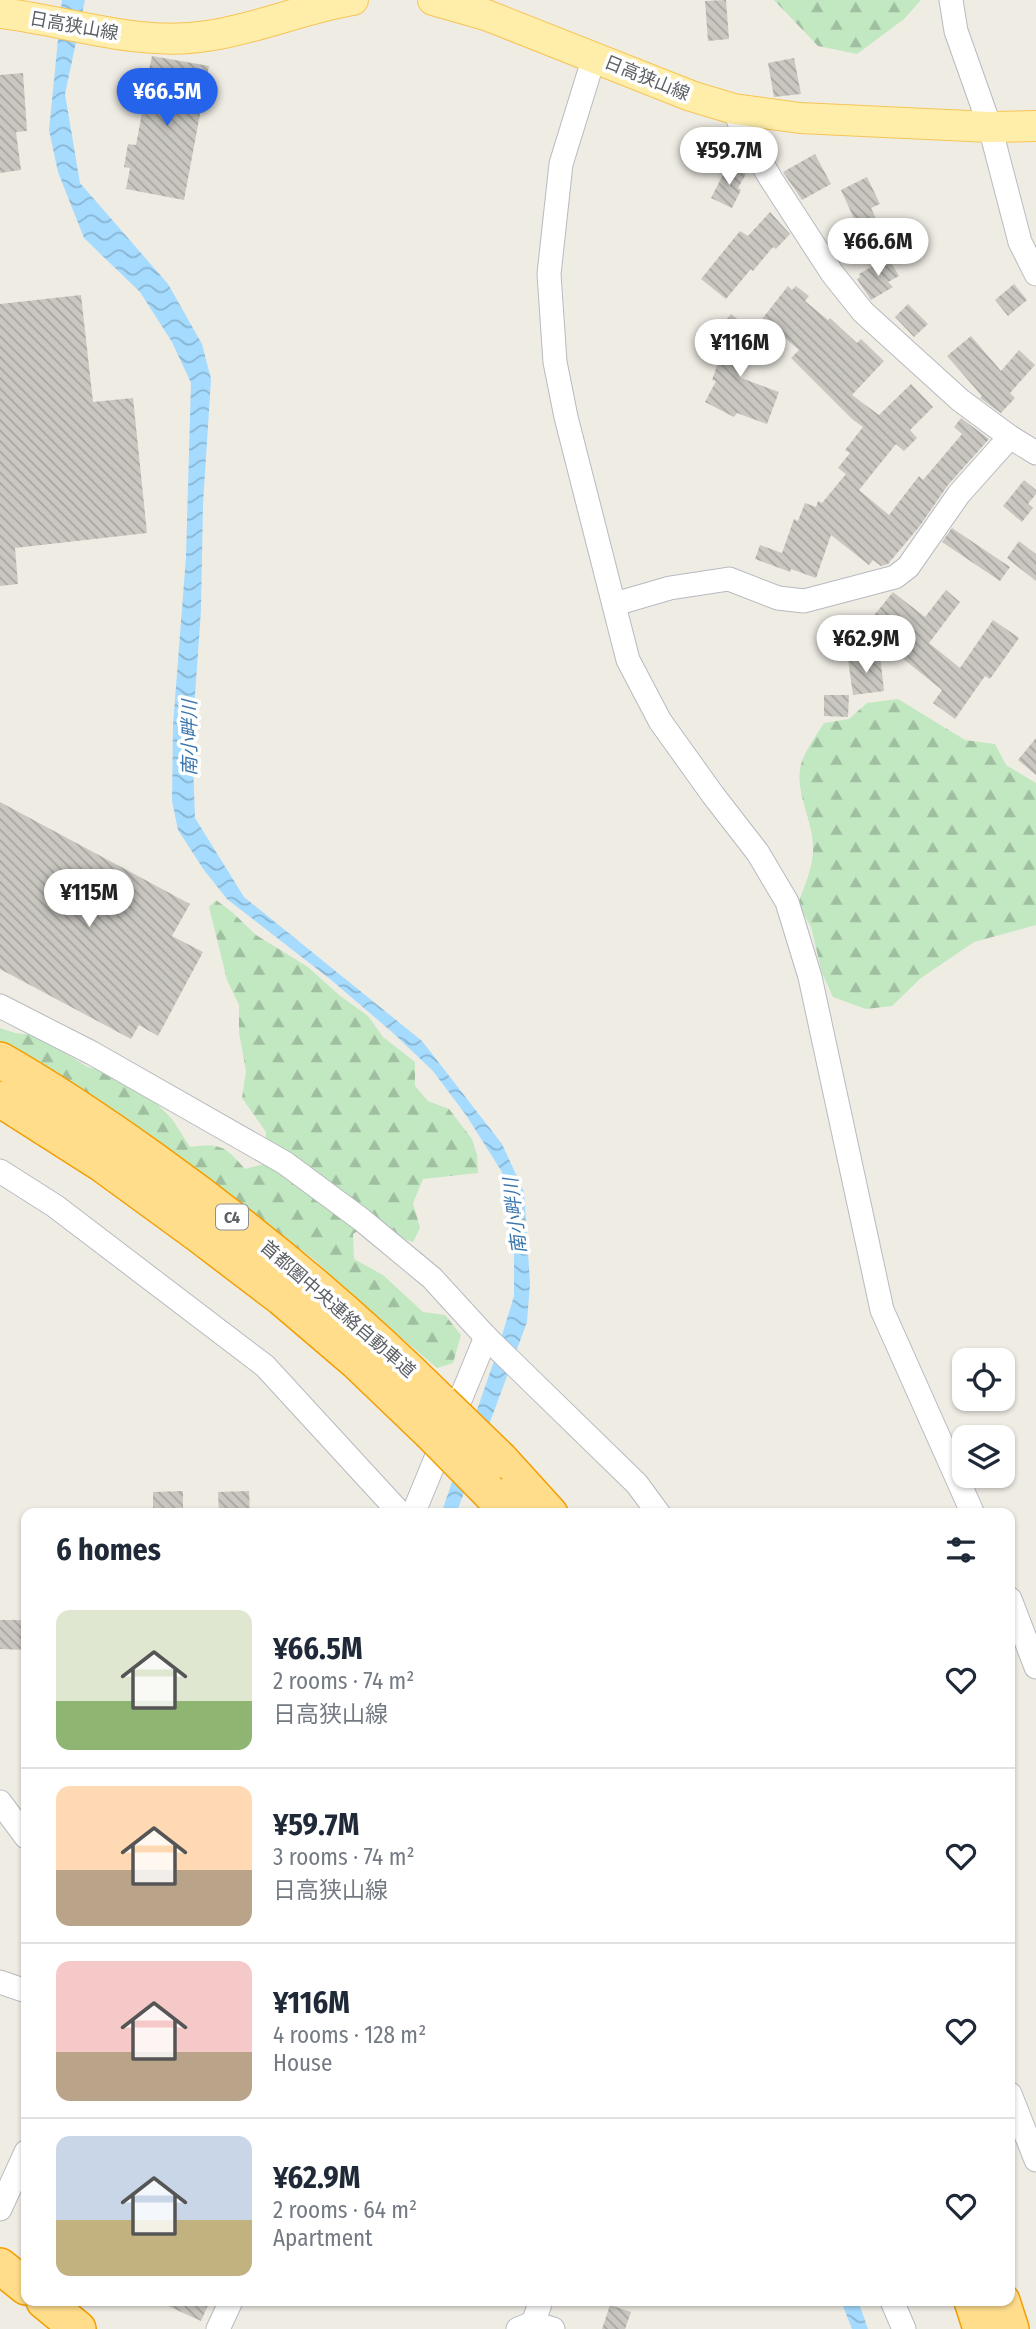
<!DOCTYPE html>
<html lang="en">
<head>
<meta charset="utf-8">
<style>
  body { margin:0; font-family:"Fira Sans Condensed","Noto Sans JP",sans-serif; background:#f2f2f3; color:#1f2937; height:100vh; display:flex; flex-direction:column; font-size:26px; white-space:nowrap }
  * { box-sizing:border-box; margin:0 }
  p { font-size:23px; color:#747a83 }
  .icon { flex:none; width:38px; height:38px; fill:none; stroke:currentColor; stroke-width:2; stroke-linecap:round; stroke-linejoin:round }
  .map { position:relative; flex:1; overflow:hidden }
  .panel { position:absolute; left:21px; top:1508px; width:994px; height:798px; display:flex; flex-direction:column; background:#fff; border-radius:14px; box-shadow:0 2px 5px #0004 }
  .panel>* { flex:none }
  .controls { position:absolute; left:952px; top:1348px; display:grid; gap:14px }
  .controls a { display:grid; place-items:center; width:63px; height:63px; border-radius:14px; background:#fff; box-shadow:0 2px 5px #0004; font-size:35px }
  .price { position:absolute; translate:-50% -60px; padding:0 16px; border-radius:24px; background:#fff; color:#222; font-size:23px; line-height:46px; filter:drop-shadow(0 2px 4px #0008) }
  .price::after { content:''; position:absolute; left:50%; top:42px; width:21px; height:16px; margin-left:-10px; background:inherit; clip-path:polygon(0 0,100% 0,50% 100%) }
  .price.current { background:#2563eb; color:#fff }
  ul { padding:0; list-style:none }
  li { display:flex; align-items:center; gap:21px; height:175px; padding:0 35px }
  li+li { border-top:2px solid #e0e1e3 }
  li span { display:grid; place-items:center; flex:none; width:196px; height:140px; border-radius:14px; color:#555 }
  li>.icon { margin-inline-start:auto }
  span .icon { width:84px; height:84px; fill:#fffc; stroke-width:1 }
  li b { font-size:30px }
  h2 { display:flex; justify-content:space-between; align-items:center; height:84px; padding:0 35px; font-size:30px }
  .map>svg:first-child { display:block }
  .forest { fill:url(#forest-firs) }
  .water { fill:url(#water-waves) }
  .building { fill:url(#building-back-hatch) }
  .lines { fill:none; stroke-linecap:round; stroke-linejoin:round }
  .minor-casing { stroke:#b7babf; stroke-width:25 }
  .major-casing { stroke:#f7c455; stroke-width:32 }
  .highway-casing { stroke:#f39e00; stroke-width:38 }
  .minor { stroke:#fff; stroke-width:23 }
  .major { stroke:#ffeea9; stroke-width:30 }
  .highway { stroke:#ffdd8b; stroke-width:35 }
  .highway-bridge-casing { stroke:#f39e00; stroke-width:38; stroke-linecap:butt }
  .highway-bridge { stroke:#ffdd8b; stroke-width:35 }
  .labels { text-anchor:middle; dominant-baseline:central; stroke-width:7; stroke-linejoin:round; paint-order:stroke }
  .shield { fill:#fff; stroke:#8d9093; stroke-width:2 }
  .shield-label { font-size:16px; font-weight:bold; fill:#5c6065 }
  .street-label { font-size:18px; fill:#5c6065; stroke:#fff }
  .water-label { font-size:19px; font-style:italic; fill:#3a76ad; stroke:#fff }
</style>
</head>
<body>
<div class="map">
<svg width="1036" height="2329" viewBox="0 0 1036 2329">
  <defs>
    <pattern id="forest-firs" width="22" height="20" patternUnits="userSpaceOnUse" patternTransform="scale(1.75)"><rect width="22" height="20" fill="#c1e8c0"/><path d="M5 1l3.5 6h-7zM16 11l3.5 6h-7z" fill="#a0bfa0"/></pattern>
    <pattern id="water-waves" width="16" height="10" patternUnits="userSpaceOnUse" patternTransform="scale(1.75)"><rect width="16" height="10" fill="#a4dbff"/><path d="M0 5q4-4 8 0t8 0" fill="none" stroke="#89b5d2"/></pattern>
    <pattern id="building-back-hatch" width="6" height="6" patternUnits="userSpaceOnUse" patternTransform="scale(1.75)"><rect width="6" height="6" fill="#cac7c1"/><path d="M-1 5l2 2M0 0l6 6M5-1l2 2" fill="none" stroke="#a7a5a0"/></pattern>
  </defs>
  <rect width="100%" height="100%" fill="#efece4"/>
  <g class="forest">
    <path d="M774,0H921L904,19L857,54L818,46Z"/>
    <path d="M898,699L965,740L995,744L1006,765L1036,783V925L974,942L921,978L892,1006L866,1009L833,997L822,973L811,927L798,904C804,887 812,870 813,852C815,820 792,792 802,761C807,748 817,734 824,723L849,719L867,703Z"/>
    <path d="M216,900L232,912L256,935L308,967L339,995L368,1016L383,1037L415,1062V1086L428,1101L449,1109L472,1139L477,1155L478,1173L423,1179L413,1203L420,1228L413,1242L395,1236L376,1219L353,1234L354,1259L383,1275L423,1312L445,1315L461,1335L453,1363L437,1368L344,1289L316,1261L272,1228L0,1052V1028L15,1033L34,1035L88,1067L108,1072L153,1100L172,1119L190,1147C221,1143 225,1146 245,1169L264,1164L266,1132L242,1098L246,1071L239,1032V1005L227,980L209,907Z"/>
  </g>
  <g class="water">
    <path d="M62,0H85L65,94L80,183L168,284L202,344L211,379L203,504L201,610L192,738L195,818L244,897L422,1041L502,1144L524,1192L530,1283L527,1322L456,1514H441L495,1358L514,1296V1243L502,1172L466,1115L433,1071L392,1032L330,979L227,899L204,870L178,830L172,801L173,725L186,557L191,383L172,342L140,292L84,238L58,172L49,130Z"/>
    <path d="M841,2301H858L868,2329H852Z"/>
  </g>
  <g class="building">
    <path d="M726,0L729,39L708,41L705,1Z"/>
    <path d="M152,56L209,66L184,200L126,189L130,168L124,167L128,144L136,145L144,102L137,101L141,78L147,79Z"/>
    <path d="M794,58L801,94L774,97L768,63Z"/>
    <path d="M23,73L27,131L16,132L21,170L0,173V75Z"/>
    <path d="M815,154L831,184L802,200L783,172Z"/>
    <path d="M728,165L746,174L738,188L741,190L732,208L711,198Z"/>
    <path d="M867,177L880,204L871,208L879,225L861,234L841,190Z"/>
    <path d="M770,212L790,234L776,249L773,247L753,271L751,269L726,299L701,279L740,231L748,236Z"/>
    <path d="M888,257L899,276L888,282L893,287L871,300L857,279L860,277L859,274Z"/>
    <path d="M1014,284L1027,300L1008,316L995,300Z"/>
    <path d="M788,286L792,290L796,286L809,296L805,301L828,320L830,318L857,343L861,339L884,361L852,395L879,415L911,384L933,407L910,430L917,438L904,451L896,444L859,490L889,515L919,476L923,480L962,434L954,427L961,418L989,439L948,485L919,527L888,564L881,566L873,560L869,565L831,535L816,578L791,569L790,572L755,559L760,545L782,553L794,519L798,521L805,503L816,507L818,501L822,503L846,474L838,468L850,453L845,450L863,427L852,419L791,358L799,350L762,319Z"/>
    <path d="M81,295L93,402L133,398L147,533L15,548L18,584L0,586V304Z"/>
    <path d="M908,304L928,324L914,337L895,317Z"/>
    <path d="M731,314L760,337L737,365L744,368L741,378L779,392L767,424L737,413L734,417L705,402L716,381L712,380L718,363L724,365L733,340L719,329Z"/>
    <path d="M971,336L1001,371L1019,350L1035,365L1010,393L1015,398L1001,413L980,398L982,396L947,356Z"/>
    <path d="M1024,480L1036,490V494L1028,504L1033,508L1022,522L1003,506Z"/>
    <path d="M952,528L1010,567L1000,581L942,542Z"/>
    <path d="M1019,541L1036,554V581L1007,558Z"/>
    <path d="M946,590L960,602L929,643L960,668L993,620L1019,638L990,679L985,676L955,719L933,703L942,690L896,653L902,652L867,624L893,592L925,617Z"/>
    <path d="M880,655L884,691L853,695L848,659Z"/>
    <path d="M824,695H849L848,717L824,716Z"/>
    <path d="M1036,738V775L1018,760Z"/>
    <path d="M0,802L190,904L172,936L203,952L158,1036L139,1025L131,1039L0,969Z"/>
    <path d="M183,1491V1514H153V1492Z"/>
    <path d="M249,1491L250,1514H219L218,1492Z"/>
    <path d="M0,1620H26V1650L0,1649Z"/>
    <path d="M157,2301H210L201,2321Z"/>
    <path d="M610,2305L631,2312L625,2329H602Z"/>
  </g>
  <g class="lines">
    <defs>
      <g id="minor">
        <path d="M951,0L956,31L990,127L1020,242L1036,274"/>
        <path d="M594,57L561,164L549,274L555,362L566,417L628,660L660,721L713,795L758,853L787,902L810,977L882,1310L973,1514"/>
        <path d="M734,109L743,132L771,179L832,273L863,312L960,400L1010,437L1036,453"/>
        <path d="M615,604L670,588L729,579L778,598L804,601L895,577L908,567L959,494L1010,437"/>
        <path d="M0,1006L92,1053L285,1163L362,1220L432,1278L486,1337L637,1484L659,1514"/>
        <path d="M0,1171L55,1206L265,1366L401,1514"/>
        <path d="M413,1514L486,1337"/>
        <path d="M1010,1599L1036,1667"/>
        <path d="M0,1802L26,1837"/>
        <path d="M0,1982L26,1991"/>
        <path d="M1010,2094L1036,2160"/>
        <path d="M0,2209L26,2152"/>
        <path d="M892,2301L904,2329"/>
        <path d="M533,2323L541,2301"/>
        <path d="M218,2329L231,2301"/>
        <path d="M518,2329L533,2323L553,2329"/>
      </g>
      <g id="major">
        <path d="M433,0L486,15L691,96L734,109L800,118L990,127L1036,126"/>
        <path d="M0,13C69,21 138,47 207,36C257,29 304,8 353,0"/>
      </g>
      <g id="highway">
        <path d="M0,1060C53,1090 103,1124 152,1159C257,1234 350,1312 441,1402"/>
        <path d="M0,1099L102,1164L198,1234L282,1298L357,1362L430,1432"/>
        <path d="M501,1460L550,1514"/>
        <path d="M489,1492L509,1514"/>
        <path d="M0,2266L26,2287"/>
        <path d="M44,2301L78,2329"/>
        <path d="M972,2301L981,2329"/>
        <path d="M1002,2301L1011,2329"/>
      </g>
    </defs>
    <use href="#minor" class="minor-casing"/>
    <use href="#major" class="major-casing"/>
    <use href="#highway" class="highway-casing"/>
    <use href="#minor" class="minor"/>
    <use href="#major" class="major"/>
    <use href="#highway" class="highway"/>
    <defs>
      <g id="highway-bridge">
        <path d="M441,1402L501,1460"/>
        <path d="M430,1432L489,1492"/>
      </g>
    </defs>
    <use href="#highway-bridge" class="highway-bridge-casing"/>
    <use href="#highway-bridge" class="highway-bridge"/>
  </g>
  <g class="labels">
    <rect class="shield" x="216" y="1204.5" width="32" height="25" rx="5"/>
    <g class="shield-label">
      <text x="232" y="1217">C4</text>
    </g>
    <g class="street-label">
      <text transform="translate(74 26) rotate(10)">日高狭山線</text>
      <text transform="translate(647 78) rotate(22)">日高狭山線</text>
      <text transform="translate(338 1309) rotate(41)">首都圏中央連絡自動車道</text>
    </g>
    <g class="water-label">
      <text transform="translate(189 738) rotate(-90)">南小畔川</text>
      <text transform="translate(515 1216) rotate(-97)">南小畔川</text>
    </g>
  </g>
</svg>
<div class="controls">
<a><svg class="icon" aria-label="locate" viewBox="0 0 24 24"><circle cx="12" cy="12" r="6"/><path d="M12 2v4M12 18v4M2 12h4M18 12h4"/></svg></a>
<a><svg class="icon" aria-label="layers" viewBox="0 0 24 24"><path d="M12 4l9 5-9 5-9-5zM3 14l9 5 9-5"/></svg></a>
</div>
<b class="price current" style="left:167px;top:128px">¥66.5M</b>
<b class="price" style="left:729px;top:187px">¥59.7M</b>
<b class="price" style="left:878px;top:278px">¥66.6M</b>
<b class="price" style="left:740px;top:379px">¥116M</b>
<b class="price" style="left:866px;top:675px">¥62.9M</b>
<b class="price" style="left:89px;top:929px">¥115M</b>
<section class="panel">
<h2>6 homes<svg class="icon" aria-label="filters" viewBox="0 0 24 24"><path d="M4 7h16M4 17h16"/><circle cx="9" cy="7" r="2"/><circle cx="15" cy="17" r="2"/></svg></h2>
<ul>
<li><span style="background:linear-gradient(#dfe7d0 65%,#8fb573 0)"><svg class="icon" aria-label="home" viewBox="0 0 24 24"><path d="M3 11l9-7 9 7M6 9v11h12V9"/></svg></span><div><b>¥66.5M</b><p>2 rooms · 74 m²</p><p>日高狭山線</p></div><svg class="icon" aria-label="heart" viewBox="0 0 24 24"><path d="M12 20l-8-8c-3-5 5-10 8-4 3-6 11-1 8 4z"/></svg></li>
<li><span style="background:linear-gradient(#ffd9b3 60%,#b9a48a 0)"><svg class="icon" aria-label="home" viewBox="0 0 24 24"><path d="M3 11l9-7 9 7M6 9v11h12V9"/></svg></span><div><b>¥59.7M</b><p>3 rooms · 74 m²</p><p>日高狭山線</p></div><svg class="icon" aria-label="heart" viewBox="0 0 24 24"><path d="M12 20l-8-8c-3-5 5-10 8-4 3-6 11-1 8 4z"/></svg></li>
<li><span style="background:linear-gradient(#f6c9c9 65%,#b9a48a 0)"><svg class="icon" aria-label="home" viewBox="0 0 24 24"><path d="M3 11l9-7 9 7M6 9v11h12V9"/></svg></span><div><b>¥116M</b><p>4 rooms · 128 m²</p><p>House</p></div><svg class="icon" aria-label="heart" viewBox="0 0 24 24"><path d="M12 20l-8-8c-3-5 5-10 8-4 3-6 11-1 8 4z"/></svg></li>
<li><span style="background:linear-gradient(#c9d6e8 60%,#c2b280 0)"><svg class="icon" aria-label="home" viewBox="0 0 24 24"><path d="M3 11l9-7 9 7M6 9v11h12V9"/></svg></span><div><b>¥62.9M</b><p>2 rooms · 64 m²</p><p>Apartment</p></div><svg class="icon" aria-label="heart" viewBox="0 0 24 24"><path d="M12 20l-8-8c-3-5 5-10 8-4 3-6 11-1 8 4z"/></svg></li>
</ul>
</section>
</div>
</body>
</html>
